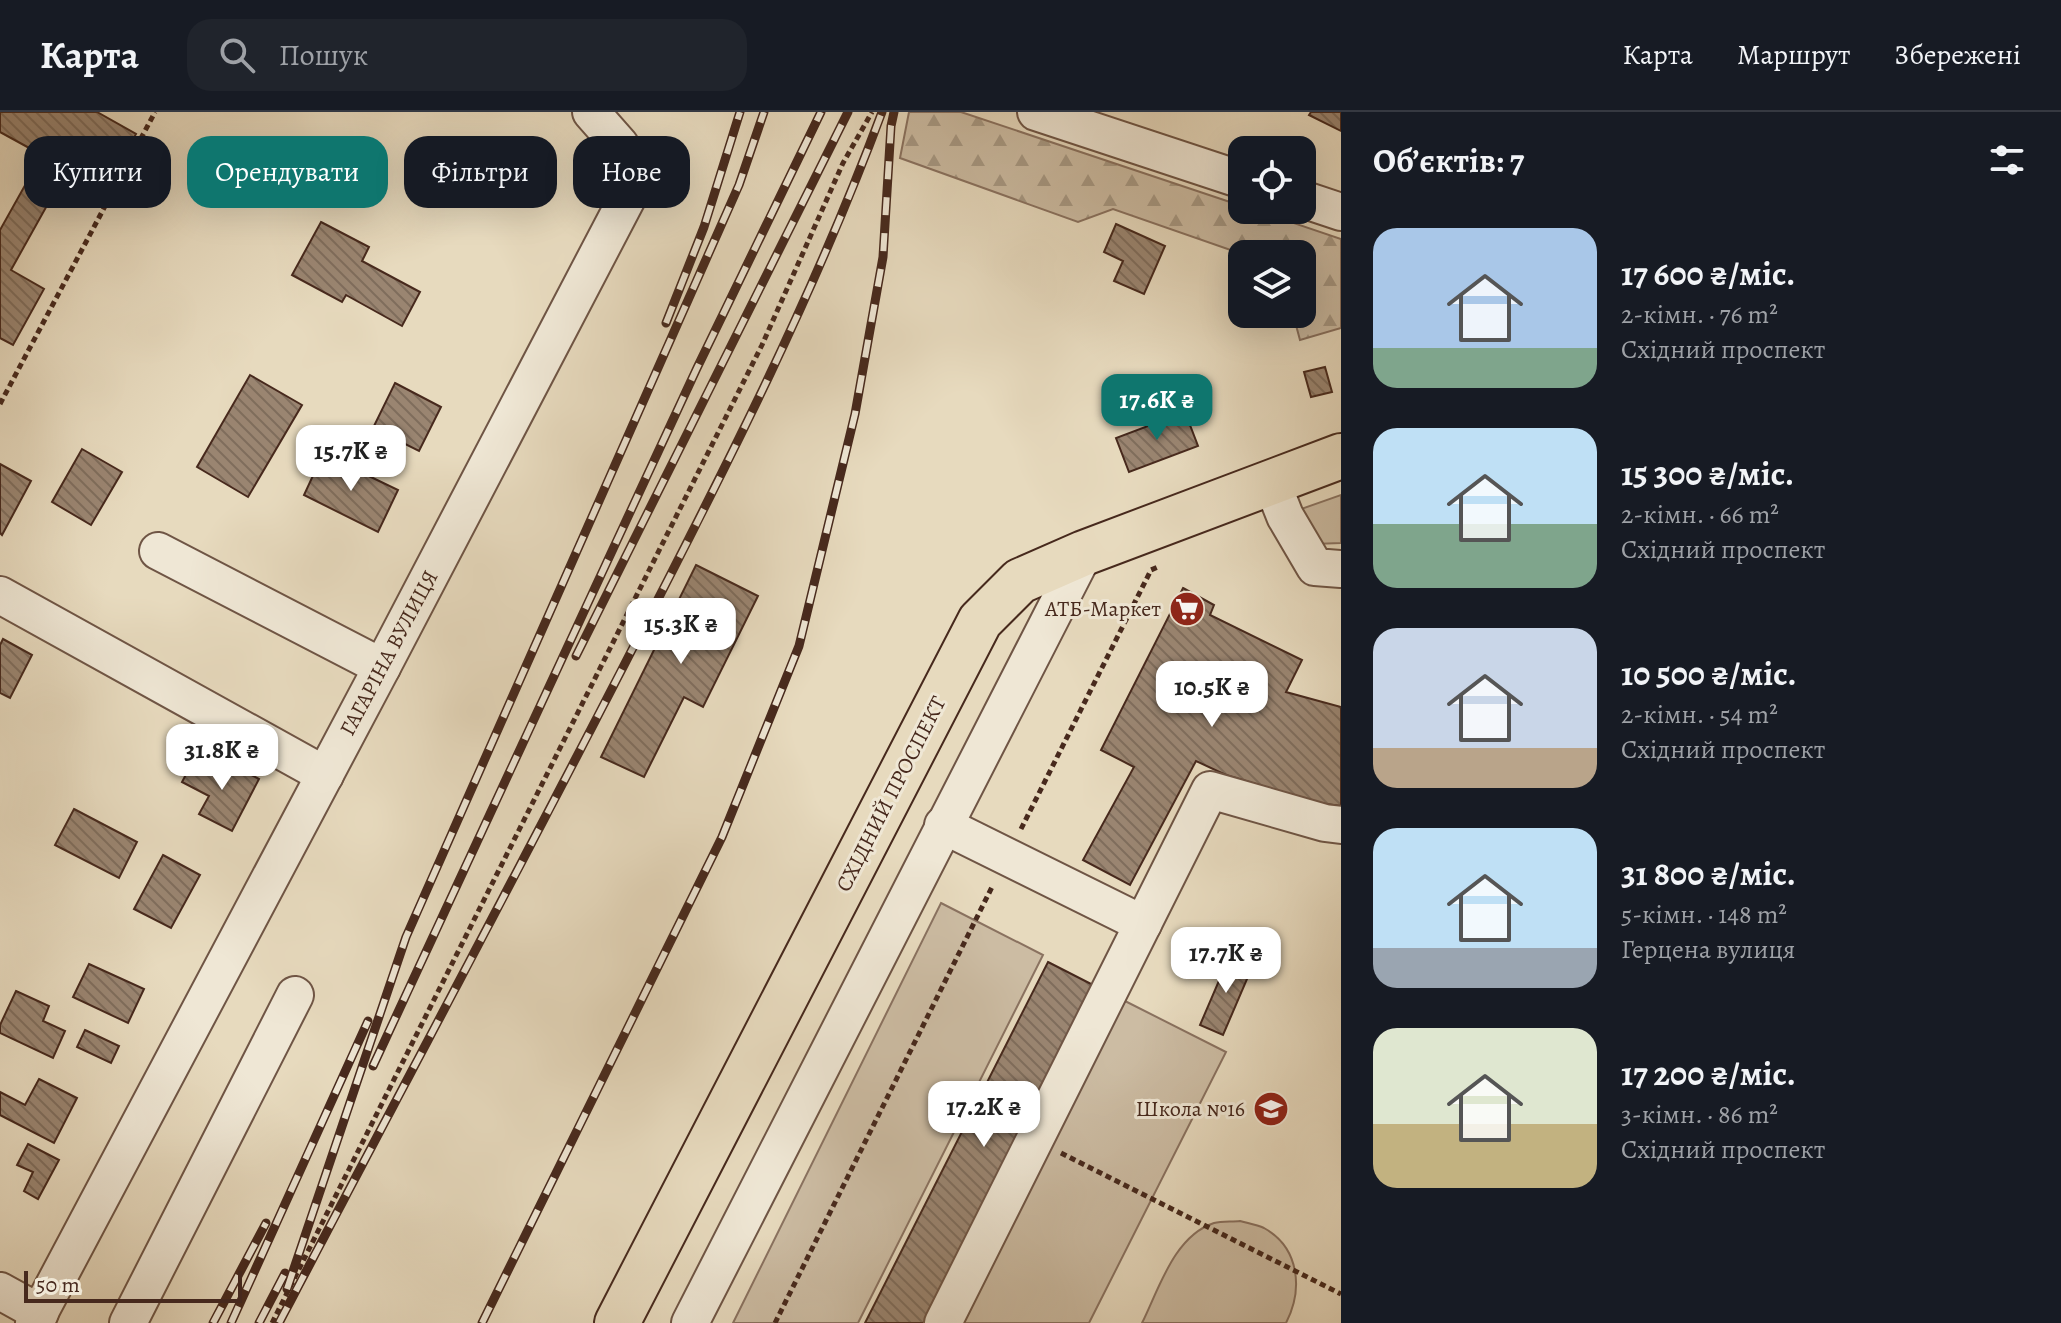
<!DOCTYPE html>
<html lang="uk">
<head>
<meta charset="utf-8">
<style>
  body { margin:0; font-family:Alegreya,serif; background:#20242c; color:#f1f3f6; height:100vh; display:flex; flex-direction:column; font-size:30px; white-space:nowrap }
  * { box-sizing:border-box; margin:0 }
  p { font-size:26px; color:#9ea1a6 }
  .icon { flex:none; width:44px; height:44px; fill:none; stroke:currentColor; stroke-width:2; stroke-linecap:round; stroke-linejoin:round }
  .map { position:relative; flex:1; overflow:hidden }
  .panel { display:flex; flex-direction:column; background:#171b24; width:720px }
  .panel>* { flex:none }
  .top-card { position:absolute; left:24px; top:24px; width:760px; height:72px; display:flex; gap:16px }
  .tools { position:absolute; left:1228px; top:24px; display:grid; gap:16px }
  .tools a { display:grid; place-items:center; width:88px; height:88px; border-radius:16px; background:#171b24; box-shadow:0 8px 32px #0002; font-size:40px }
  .scale { position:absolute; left:24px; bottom:20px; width:218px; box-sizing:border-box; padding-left:8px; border:4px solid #47291d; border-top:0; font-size:22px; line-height:28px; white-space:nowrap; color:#47291d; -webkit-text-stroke:6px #efe7d5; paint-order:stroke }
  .price { position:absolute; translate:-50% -68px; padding:0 18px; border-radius:16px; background:#fff; color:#222; font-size:26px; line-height:52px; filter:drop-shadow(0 2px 4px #0008) }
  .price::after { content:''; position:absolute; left:50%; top:48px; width:24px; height:18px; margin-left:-12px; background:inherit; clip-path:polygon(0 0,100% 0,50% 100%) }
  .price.active { background:#0f766e; color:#fff }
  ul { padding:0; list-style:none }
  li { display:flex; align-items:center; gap:24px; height:200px; padding:0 32px }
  li span { display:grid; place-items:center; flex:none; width:224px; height:160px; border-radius:24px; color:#555 }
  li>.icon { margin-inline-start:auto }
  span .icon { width:96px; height:96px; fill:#fffc; stroke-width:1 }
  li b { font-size:34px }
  h2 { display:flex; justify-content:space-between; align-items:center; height:96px; padding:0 32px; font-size:34px }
  .tag { padding:0 28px; border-radius:24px; background:#171b24; box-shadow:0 8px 32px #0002; font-size:28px; line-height:72px }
  .tag.active { background:#0f766e; color:#fff }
  header { display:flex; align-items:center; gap:48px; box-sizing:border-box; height:112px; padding:0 40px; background:#171b24; border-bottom:2px solid #363941 }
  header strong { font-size:38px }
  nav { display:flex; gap:44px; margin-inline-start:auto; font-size:28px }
  .search { width:560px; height:72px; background:#20242c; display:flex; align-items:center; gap:20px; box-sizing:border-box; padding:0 28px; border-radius:24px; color:#9ea1a6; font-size:30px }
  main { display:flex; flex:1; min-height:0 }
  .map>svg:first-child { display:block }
  .forest { fill:url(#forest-firs); stroke:#8a7260; stroke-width:2 }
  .green { fill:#ccbca3; stroke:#8a7260; stroke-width:2 }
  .building { fill:url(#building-back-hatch); stroke:#47291d; stroke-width:2 }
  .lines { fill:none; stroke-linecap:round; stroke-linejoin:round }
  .minor-casing { stroke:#6f5545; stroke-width:40 }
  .major-casing { stroke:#47291d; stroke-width:48 }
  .path { stroke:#47291d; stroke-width:5; stroke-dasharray:6 4; stroke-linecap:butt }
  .minor { stroke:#efe7d5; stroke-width:36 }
  .major { stroke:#e7dabe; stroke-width:44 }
  .rail-casing { stroke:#47291d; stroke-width:9 }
  .rail { stroke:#efe7d5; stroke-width:6; stroke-dasharray:18; stroke-linecap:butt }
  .labels { text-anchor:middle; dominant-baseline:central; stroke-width:6; stroke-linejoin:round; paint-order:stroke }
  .poi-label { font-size:22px; fill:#47291d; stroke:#efe7d5; text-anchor:end }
  .street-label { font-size:22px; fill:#47291d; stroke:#efe7d5 }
</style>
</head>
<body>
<header>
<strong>Карта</strong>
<div class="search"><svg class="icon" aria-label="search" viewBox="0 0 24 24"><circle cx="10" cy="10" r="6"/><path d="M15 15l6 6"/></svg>Пошук</div>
<nav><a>Карта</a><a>Маршрут</a><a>Збережені</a></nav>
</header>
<main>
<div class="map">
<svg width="1341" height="1211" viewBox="0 0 1341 1211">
  <defs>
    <pattern id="forest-firs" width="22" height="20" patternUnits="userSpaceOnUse" patternTransform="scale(2)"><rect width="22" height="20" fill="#ccbca3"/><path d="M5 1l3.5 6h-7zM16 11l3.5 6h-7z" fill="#a79984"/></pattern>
    <pattern id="building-back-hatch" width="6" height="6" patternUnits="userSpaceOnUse" patternTransform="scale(2)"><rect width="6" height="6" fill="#9a8571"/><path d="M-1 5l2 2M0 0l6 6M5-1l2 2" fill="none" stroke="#7f6d5c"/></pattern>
  </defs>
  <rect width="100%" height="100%" fill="#e7dabe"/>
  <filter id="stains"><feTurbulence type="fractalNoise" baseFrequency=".0025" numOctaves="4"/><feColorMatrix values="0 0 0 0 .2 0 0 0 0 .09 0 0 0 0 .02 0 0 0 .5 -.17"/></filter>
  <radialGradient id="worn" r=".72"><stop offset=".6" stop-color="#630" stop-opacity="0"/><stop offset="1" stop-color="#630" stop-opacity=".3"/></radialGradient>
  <path class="forest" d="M909,0H961L1242,94V98H1255L1341,127V216L1300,228L1293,202H1302V142H1242L1113,97L1078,110L900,46Z"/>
  <g class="green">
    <path d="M1341,383V431L1314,432L1301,397Z"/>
    <path d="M941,791L1043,843L858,1211H733Z"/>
    <path d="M1123,888L1226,940L1089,1211H963Z"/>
    <path d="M1240,1109C1247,1111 1257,1113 1264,1116C1300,1136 1303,1178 1286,1211H1142C1159,1177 1174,1124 1214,1111C1222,1109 1232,1110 1240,1109Z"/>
  </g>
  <g class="building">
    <path d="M0,0H97L136,22L107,75L69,54L11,158L44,177L13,233L0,226V118L42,43L0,20Z"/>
    <path d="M1311,0H1341V19L1309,3Z"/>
    <path d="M321,110L369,135L362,149L420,180L402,214L346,183L342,190L292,163Z"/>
    <path d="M1116,112L1165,134L1144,182L1114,169L1123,149L1104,140Z"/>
    <path d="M1325,255L1332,280L1311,285L1304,260Z"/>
    <path d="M250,263L302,293L248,385L197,355Z"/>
    <path d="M395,271L441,295L419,339L373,316Z"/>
    <path d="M1185,300L1198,334L1129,360L1116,326Z"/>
    <path d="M82,337L122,360L91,413L52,390Z"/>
    <path d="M323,342L398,378L378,420L304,383Z"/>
    <path d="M0,352L31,369L2,423L0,421Z"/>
    <path d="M696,453L758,484L703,595L684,585L644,665L601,645Z"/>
    <path d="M1183,476L1214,493L1210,503L1302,548L1286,580L1341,595V694L1319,691L1226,663L1196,649L1130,773L1083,748L1134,655L1101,638Z"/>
    <path d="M3,527L32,543L10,586L0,581V533Z"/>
    <path d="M220,647L259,667L232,719L199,702L209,684L182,670L192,651L212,662Z"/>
    <path d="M74,697L137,730L119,766L55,733Z"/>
    <path d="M163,743L200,763L171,816L134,797Z"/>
    <path d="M1230,843L1253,853L1223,923L1200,913Z"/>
    <path d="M1048,850L1097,875L928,1211H865Z"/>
    <path d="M89,852L144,877L128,911L73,885Z"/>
    <path d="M16,879L49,894L43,909L65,919L53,946L0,921V913Z"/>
    <path d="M85,918L119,934L111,951L77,935Z"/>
    <path d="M39,967L77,986L54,1031L0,1003V980L25,993Z"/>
    <path d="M28,1032L59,1048L38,1087L24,1079L33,1060L17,1053Z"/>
  </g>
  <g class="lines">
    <defs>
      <g id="minor">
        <path d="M1036,0L1242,68"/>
        <path d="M1302,87L1341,100"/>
        <path d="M1272,371L1285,404L1315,455L1341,457"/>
        <path d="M158,439L382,555"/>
        <path d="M0,483L325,663"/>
        <path d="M943,713L1143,812"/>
        <path d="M0,1179L40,1201"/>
        <path d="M34,1211L382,555L634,73L620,33L591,0"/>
        <path d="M128,1211L295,883"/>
        <path d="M690,1211L1084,441"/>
        <path d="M943,1211L1210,678L1325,711L1341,713"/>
      </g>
      <path id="major" d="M617,1211L980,509L1020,469L1084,441L1341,344"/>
    </defs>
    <use href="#minor" class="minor-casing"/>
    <use href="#major" class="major-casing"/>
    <g class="path">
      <path d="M0,292L155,0"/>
      <path d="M1021,717L1151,458L1158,455"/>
      <path d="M1061,1041L1341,1182"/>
      <path d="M272,1211L762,233L843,51L872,0"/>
      <path d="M775,1211L993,773"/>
    </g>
    <use href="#minor" class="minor"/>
    <use href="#major" class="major"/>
    <defs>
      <g id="rail">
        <path d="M666,211L704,115L740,0"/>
        <path d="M576,544L848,0"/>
        <path d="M373,954L697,256L821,0"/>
        <path d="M287,1177L406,825L739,73L764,0"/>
        <path d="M213,1211L266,1111"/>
        <path d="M231,1211L368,909"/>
        <path d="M259,1211L285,1161"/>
        <path d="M279,1211C398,984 519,758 636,530C725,357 814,183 882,0"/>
        <path d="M482,1211L722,725L799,534L855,302L883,145L891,14L894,0"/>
      </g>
    </defs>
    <use href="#rail" class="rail-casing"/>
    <use href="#rail" class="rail"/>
  </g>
  <defs>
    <symbol id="supermarket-disc" viewBox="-11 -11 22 22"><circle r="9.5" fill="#8f2418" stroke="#efe7d5"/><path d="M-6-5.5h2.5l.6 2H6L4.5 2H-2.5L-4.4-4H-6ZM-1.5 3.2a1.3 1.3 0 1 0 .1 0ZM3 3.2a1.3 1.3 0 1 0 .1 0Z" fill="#fff"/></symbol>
    <symbol id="school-disc" viewBox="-11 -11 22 22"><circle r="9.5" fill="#8f2418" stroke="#efe7d5"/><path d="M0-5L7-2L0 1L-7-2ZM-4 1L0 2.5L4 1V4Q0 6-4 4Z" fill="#fff"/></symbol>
  </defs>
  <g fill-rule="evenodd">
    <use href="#supermarket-disc" x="1167" y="477" width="40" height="40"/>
    <use href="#school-disc" x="1251" y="977" width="40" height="40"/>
  </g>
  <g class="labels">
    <g class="poi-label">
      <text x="1161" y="497">АТБ-Маркет</text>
      <text x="1245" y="997">Школа №16</text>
    </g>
    <g class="street-label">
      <text transform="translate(389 541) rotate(-62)">ГАГАРІНА ВУЛИЦЯ</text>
      <text transform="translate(891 682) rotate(-63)">СХІДНИЙ ПРОСПЕКТ</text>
    </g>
  </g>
  <rect width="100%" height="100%" filter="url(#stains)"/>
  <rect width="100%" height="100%" fill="url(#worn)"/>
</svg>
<div class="tools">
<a><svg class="icon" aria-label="locate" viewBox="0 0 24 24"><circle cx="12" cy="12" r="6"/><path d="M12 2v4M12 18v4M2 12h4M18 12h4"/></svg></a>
<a><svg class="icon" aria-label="layers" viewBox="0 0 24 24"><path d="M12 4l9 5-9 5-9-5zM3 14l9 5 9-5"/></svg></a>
</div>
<div class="scale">50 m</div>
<b class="price active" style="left:1157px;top:330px">17.6K ₴</b>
<b class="price" style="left:351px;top:381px">15.7K ₴</b>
<b class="price" style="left:681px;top:554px">15.3K ₴</b>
<b class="price" style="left:1212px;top:617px">10.5K ₴</b>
<b class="price" style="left:222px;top:680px">31.8K ₴</b>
<b class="price" style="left:1226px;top:883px">17.7K ₴</b>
<b class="price" style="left:984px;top:1037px">17.2K ₴</b>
<div class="top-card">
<a class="tag">Купити</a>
<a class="tag active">Орендувати</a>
<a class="tag">Фільтри</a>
<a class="tag">Нове</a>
</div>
</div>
<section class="panel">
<h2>Об’єктів: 7<svg class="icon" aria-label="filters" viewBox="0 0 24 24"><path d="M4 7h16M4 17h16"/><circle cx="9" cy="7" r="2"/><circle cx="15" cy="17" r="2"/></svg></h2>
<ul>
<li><span style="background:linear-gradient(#a9c7e8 75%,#7fa58c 0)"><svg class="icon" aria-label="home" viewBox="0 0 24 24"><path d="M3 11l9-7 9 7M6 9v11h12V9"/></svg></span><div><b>17 600 ₴/міс.</b><p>2-кімн. · 76 m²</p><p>Східний проспект</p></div></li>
<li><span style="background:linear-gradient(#bfe0f5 60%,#7fa58c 0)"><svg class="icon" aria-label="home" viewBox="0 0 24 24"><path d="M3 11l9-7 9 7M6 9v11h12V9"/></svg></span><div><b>15 300 ₴/міс.</b><p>2-кімн. · 66 m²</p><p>Східний проспект</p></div></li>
<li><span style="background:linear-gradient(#c9d6e8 75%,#b9a48a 0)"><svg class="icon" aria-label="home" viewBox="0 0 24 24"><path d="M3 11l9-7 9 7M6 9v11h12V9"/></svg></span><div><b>10 500 ₴/міс.</b><p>2-кімн. · 54 m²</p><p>Східний проспект</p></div></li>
<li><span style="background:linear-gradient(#bfe0f5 75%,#9aa5b1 0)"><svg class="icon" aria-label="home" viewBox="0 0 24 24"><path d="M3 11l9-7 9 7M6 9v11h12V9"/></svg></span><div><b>31 800 ₴/міс.</b><p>5-кімн. · 148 m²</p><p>Герцена вулиця</p></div></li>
<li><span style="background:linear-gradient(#dfe7d0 60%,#c2b280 0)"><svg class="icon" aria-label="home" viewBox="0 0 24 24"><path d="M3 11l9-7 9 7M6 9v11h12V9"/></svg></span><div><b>17 200 ₴/міс.</b><p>3-кімн. · 86 m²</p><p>Східний проспект</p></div></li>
</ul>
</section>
</main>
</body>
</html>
